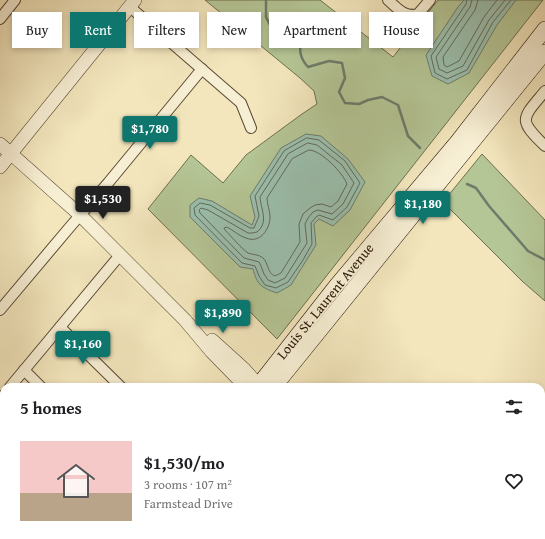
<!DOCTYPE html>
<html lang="en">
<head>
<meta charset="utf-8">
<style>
  body { margin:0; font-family:"Gentium Book Plus",serif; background:#f6f6f6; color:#202124; height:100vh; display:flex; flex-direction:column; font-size:15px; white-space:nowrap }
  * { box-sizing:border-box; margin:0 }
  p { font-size:13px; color:#757577 }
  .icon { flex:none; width:22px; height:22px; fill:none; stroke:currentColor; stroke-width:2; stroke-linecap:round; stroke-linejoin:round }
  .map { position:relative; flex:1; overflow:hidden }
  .sheet { position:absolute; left:0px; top:383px; width:545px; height:156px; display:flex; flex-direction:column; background:#fff; border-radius:12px 12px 0 0; box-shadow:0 2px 6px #0003 }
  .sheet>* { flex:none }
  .banner { position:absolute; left:12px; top:12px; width:521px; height:36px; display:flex; gap:8px }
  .price { position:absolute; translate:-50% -34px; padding:0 9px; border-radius:4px; background:#0f766e; color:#fff; font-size:13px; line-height:26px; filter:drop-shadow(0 1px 2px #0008) }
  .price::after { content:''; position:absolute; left:50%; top:24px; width:12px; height:9px; margin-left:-6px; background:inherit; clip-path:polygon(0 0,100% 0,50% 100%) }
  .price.active { background:#222; color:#fff }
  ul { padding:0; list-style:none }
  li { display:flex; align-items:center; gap:12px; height:100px; padding:0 20px }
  li span { display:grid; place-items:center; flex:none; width:112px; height:80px; border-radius:0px; color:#555 }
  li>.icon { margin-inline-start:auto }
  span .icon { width:48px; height:48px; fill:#fffc; stroke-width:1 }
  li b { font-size:17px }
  h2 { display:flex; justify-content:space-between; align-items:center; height:48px; padding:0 20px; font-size:17px }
  .tag { padding:0 14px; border-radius:0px; background:#fff; box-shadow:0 2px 6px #0003; font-size:14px; line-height:36px }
  .tag.active { background:#0f766e; color:#fff }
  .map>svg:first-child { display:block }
  .green { fill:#b5c696; stroke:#6e6e4e }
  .water { fill:#9bc0af; stroke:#6d7c6b }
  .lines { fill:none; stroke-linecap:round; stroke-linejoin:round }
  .shore { stroke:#616a5a; stroke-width:1 }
  .stream { stroke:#6d7c6b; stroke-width:2.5 }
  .minor-casing { stroke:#5a4934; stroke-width:12 }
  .tertiary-casing { stroke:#5a4934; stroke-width:14 }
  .secondary-casing { stroke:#271506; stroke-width:16 }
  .minor { stroke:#f7efd4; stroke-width:10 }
  .tertiary { stroke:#f7efd4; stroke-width:13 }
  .secondary { stroke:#f7efd4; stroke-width:15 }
  .labels { text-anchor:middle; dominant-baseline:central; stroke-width:3; stroke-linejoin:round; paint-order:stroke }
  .street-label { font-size:14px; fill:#271506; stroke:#f7efd4 }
</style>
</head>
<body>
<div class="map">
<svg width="545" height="539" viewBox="0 0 545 539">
  <rect width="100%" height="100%" fill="#f3e6bd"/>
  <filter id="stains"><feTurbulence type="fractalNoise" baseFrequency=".005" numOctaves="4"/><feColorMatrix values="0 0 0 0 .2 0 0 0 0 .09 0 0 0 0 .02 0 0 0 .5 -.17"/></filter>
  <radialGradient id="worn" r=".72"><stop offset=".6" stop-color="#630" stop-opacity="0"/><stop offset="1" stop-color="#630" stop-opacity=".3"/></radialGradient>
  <g class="green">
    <path d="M205,0H320L393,57L438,0H543L277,339L148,209L191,155L223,183L246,155L302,114L317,104L314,91L300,78Z"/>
    <path d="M482,154L545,220V301L522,281L443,202Z"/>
  </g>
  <g class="water">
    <path d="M464,0H516L497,25L469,73L448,84L432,76L426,55L458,7Z"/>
    <path d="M306,134L321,136L348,159L365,182L350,210L333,226L319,219L314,224L316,245L291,285L277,293C262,288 257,285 253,269L240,267L190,217V205L199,198L212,201L252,225L255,217L250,196L281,148Z"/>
  </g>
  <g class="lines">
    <g class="shore">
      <path d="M467,0L466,4L431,56L435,73L447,79L467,70L493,22L511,0"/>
      <path d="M472,0L470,7L436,57L439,69L447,73L463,66L489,20L505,0"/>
      <path d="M478,0L475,10L443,57L444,65L447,67L459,61L484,17L497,0"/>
      <path d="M307,138L319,140L345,161L360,183L347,207L333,220L319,215L316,217L311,223L312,244L303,260L288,282L276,288L265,285L259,276L255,266L242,263L195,215L194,208L200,203L210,205L250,228H254L259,216L255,196L284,151Z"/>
      <path d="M308,143L317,145L342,165L354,183L343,204L332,214L318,210L313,212L308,218L305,224L307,243L285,278L275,283L268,280L264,274L261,266L259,262L244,258L200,213L199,210L201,208L208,210L248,233H252L257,232C269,222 261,210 260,197L288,154Z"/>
      <path d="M309,150C321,150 343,173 347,184L338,201L331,207L322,204L315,205L310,208L303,214L299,224L300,242L281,273L275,276C267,273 269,264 263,258C258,254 253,255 248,253C242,249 230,235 225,230L224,228L227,227C233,230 239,236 246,238C260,244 270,229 270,217C270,211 267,204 267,198L292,159Z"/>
    </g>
    <g class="stream">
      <path d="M266,0V17L270,25L276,26L286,24L301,35C300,49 298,56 308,67L329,61L342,63L345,78L339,92L345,103L359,104L368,100L382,97L398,105L408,136L420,148"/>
      <path d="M467,184L476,188L489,206L528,251L545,260"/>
    </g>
    <defs>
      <g id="minor">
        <path d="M388,0C397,8 405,18 418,14L430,0"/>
        <path d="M130,7L241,103L251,128"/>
        <path d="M0,19L15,0"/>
        <path d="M545,91C522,119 517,119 545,146"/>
        <path d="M0,310L69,228L108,183L202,69"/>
        <path d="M60,327L121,387"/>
        <path d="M24,370L41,387"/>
        <path d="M10,387L120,255"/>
        <path d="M0,400L4,395"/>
        <path d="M0,466L4,470"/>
        <path d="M69,535L73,539"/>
        <path d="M101,539L104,535"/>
      </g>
      <g id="tertiary">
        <path d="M0,144L80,215L185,320L211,351L246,387"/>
        <path d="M0,167L135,0"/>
        <path d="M212,340L244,369L260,387"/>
        <path d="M414,535L418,539"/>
      </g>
      <g id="secondary">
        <path d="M257,387L336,286L458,141L545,29"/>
        <path d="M274,387L545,52"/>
        <path d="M136,539L139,535"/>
        <path d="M154,539L157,535"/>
      </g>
    </defs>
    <use href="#minor" class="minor-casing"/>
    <use href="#tertiary" class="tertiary-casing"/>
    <use href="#secondary" class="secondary-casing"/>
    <use href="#minor" class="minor"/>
    <use href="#tertiary" class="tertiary"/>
    <use href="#secondary" class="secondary"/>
  </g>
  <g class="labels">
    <g class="street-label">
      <text transform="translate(325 301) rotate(-51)">Louis St. Laurent Avenue</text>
    </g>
  </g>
  <rect width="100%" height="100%" filter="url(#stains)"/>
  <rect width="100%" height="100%" fill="url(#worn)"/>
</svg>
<b class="price" style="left:150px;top:150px">$1,780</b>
<b class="price active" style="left:103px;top:220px">$1,530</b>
<b class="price" style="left:423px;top:225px">$1,180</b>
<b class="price" style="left:223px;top:334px">$1,890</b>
<b class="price" style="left:83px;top:365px">$1,160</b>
<div class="banner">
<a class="tag">Buy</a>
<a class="tag active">Rent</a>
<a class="tag">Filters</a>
<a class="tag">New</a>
<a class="tag">Apartment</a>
<a class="tag">House</a>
</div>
<section class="sheet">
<h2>5 homes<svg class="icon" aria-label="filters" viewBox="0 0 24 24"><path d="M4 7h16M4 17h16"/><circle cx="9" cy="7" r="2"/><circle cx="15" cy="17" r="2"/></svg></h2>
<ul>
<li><span style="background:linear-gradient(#f6c9c9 65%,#b9a48a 0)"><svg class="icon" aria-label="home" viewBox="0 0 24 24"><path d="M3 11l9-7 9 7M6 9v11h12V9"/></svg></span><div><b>$1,530/mo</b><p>3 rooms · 107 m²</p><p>Farmstead Drive</p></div><svg class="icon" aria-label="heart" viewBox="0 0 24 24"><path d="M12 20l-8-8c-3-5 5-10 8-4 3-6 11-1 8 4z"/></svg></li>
</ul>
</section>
</div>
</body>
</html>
